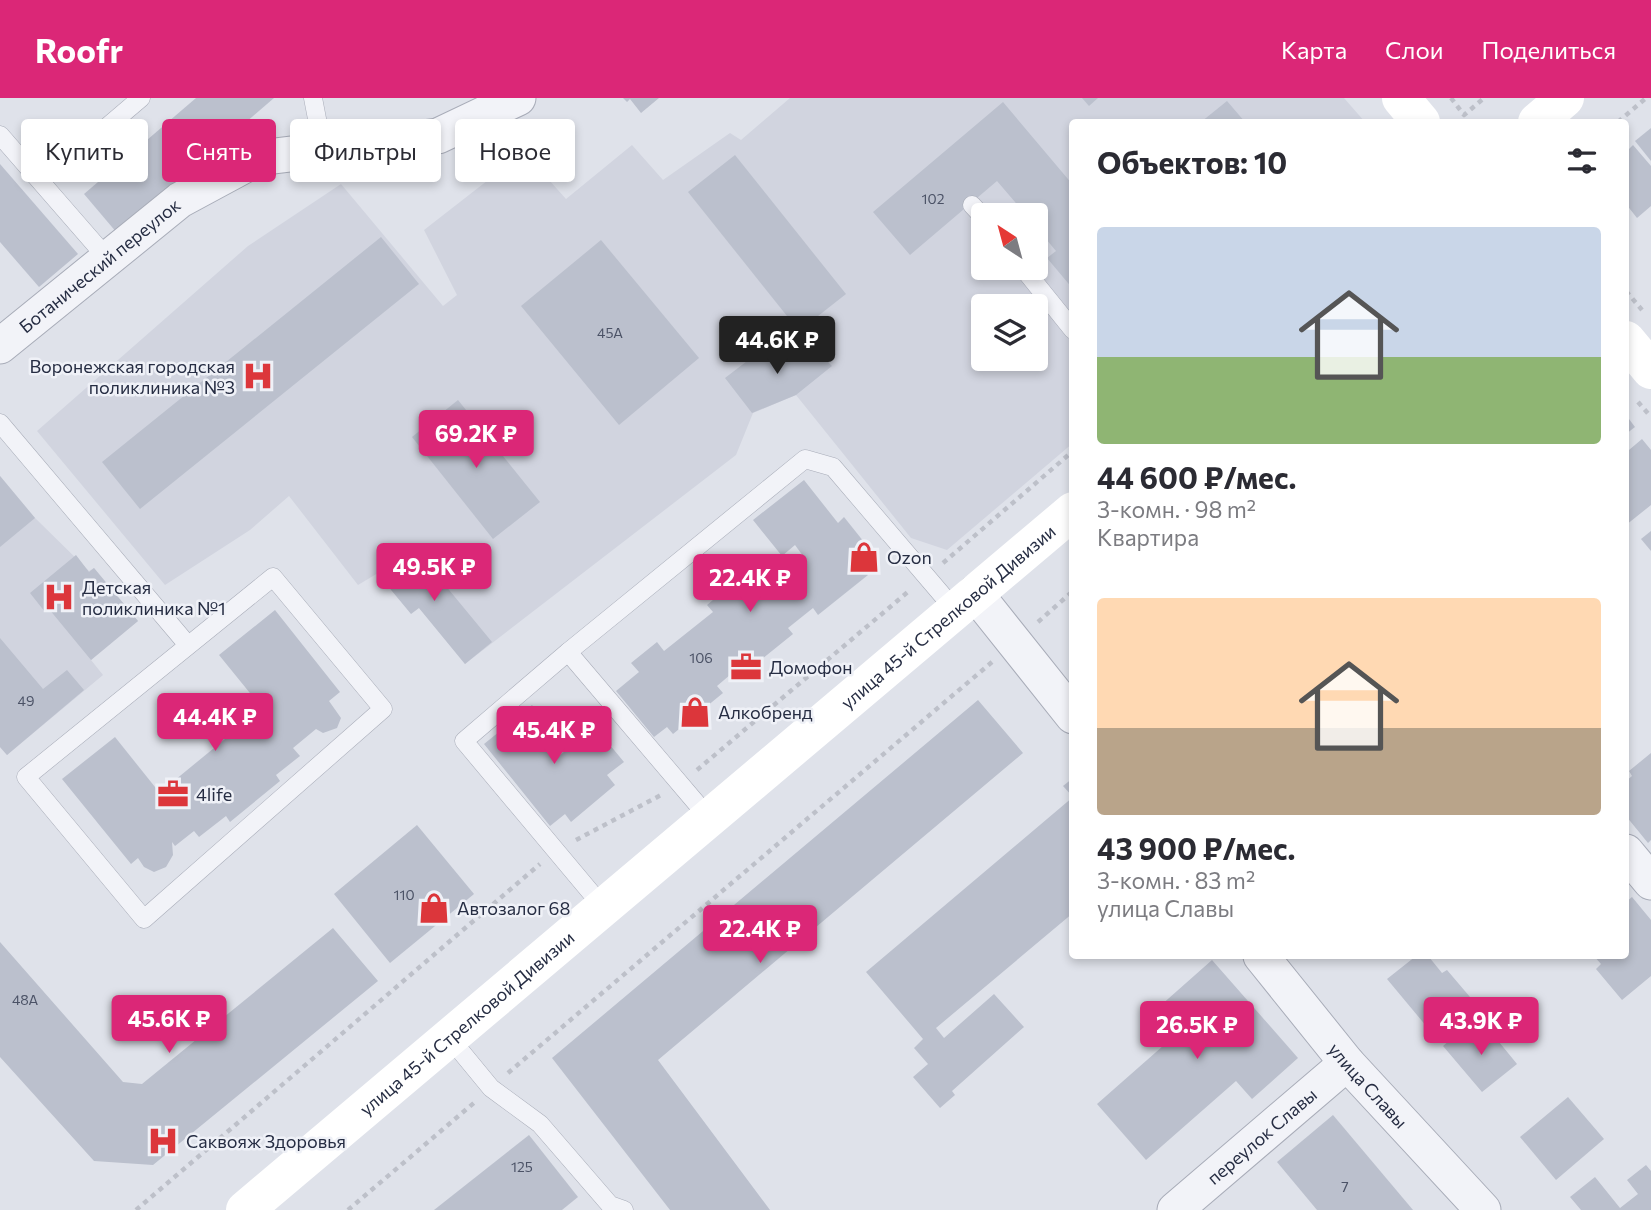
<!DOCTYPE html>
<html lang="ru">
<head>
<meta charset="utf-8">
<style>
  body { margin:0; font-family:Commissioner,sans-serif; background:#f2f2f3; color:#2b2b33; height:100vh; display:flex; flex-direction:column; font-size:26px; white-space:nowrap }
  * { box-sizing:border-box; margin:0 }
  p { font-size:23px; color:#7c7c81 }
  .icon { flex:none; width:38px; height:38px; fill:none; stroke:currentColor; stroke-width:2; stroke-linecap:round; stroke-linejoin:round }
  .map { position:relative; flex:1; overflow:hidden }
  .sheet { position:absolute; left:1069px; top:21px; width:560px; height:840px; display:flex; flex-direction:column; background:#fff; border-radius:7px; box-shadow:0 4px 10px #0003 }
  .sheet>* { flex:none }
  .hud { position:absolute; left:21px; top:21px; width:665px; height:63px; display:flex; gap:14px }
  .needle { width:46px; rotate:324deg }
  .fabs { position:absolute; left:971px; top:105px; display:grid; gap:14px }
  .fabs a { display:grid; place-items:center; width:77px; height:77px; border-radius:7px; background:#fff; box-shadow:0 4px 10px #0003; font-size:35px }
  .price { position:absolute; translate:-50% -60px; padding:0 16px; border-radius:7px; background:#db2777; color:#fff; font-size:23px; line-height:46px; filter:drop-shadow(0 2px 4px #0008) }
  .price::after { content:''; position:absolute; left:50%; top:42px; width:21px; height:16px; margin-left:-10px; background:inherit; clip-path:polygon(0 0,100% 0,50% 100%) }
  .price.on { background:#222; color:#fff }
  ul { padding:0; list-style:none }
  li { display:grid; align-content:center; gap:14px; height:371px; padding:0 28px }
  li span { display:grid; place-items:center; height:217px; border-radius:7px; color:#555 }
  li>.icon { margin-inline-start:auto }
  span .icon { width:126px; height:126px; fill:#fffc; stroke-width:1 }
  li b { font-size:30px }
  h2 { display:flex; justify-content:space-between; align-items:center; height:84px; padding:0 28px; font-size:30px }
  .chip { padding:0 24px; border-radius:7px; background:#fff; box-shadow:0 4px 10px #0003; font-size:24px; line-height:63px }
  .chip.on { background:#db2777; color:#fff }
  header { display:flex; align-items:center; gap:42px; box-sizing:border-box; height:98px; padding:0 35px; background:#db2777; color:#fff }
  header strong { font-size:33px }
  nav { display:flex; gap:38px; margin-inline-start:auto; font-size:24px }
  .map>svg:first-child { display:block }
  .built { fill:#d1d4df; fill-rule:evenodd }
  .building { fill:#bbc0cd }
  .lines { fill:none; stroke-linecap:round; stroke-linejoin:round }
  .lane-casing { stroke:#a8acb8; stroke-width:19 }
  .street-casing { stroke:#a8acb8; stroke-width:37 }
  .path { stroke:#bdc0c9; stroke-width:4.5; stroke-dasharray:5 5; stroke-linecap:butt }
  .lane { stroke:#f2f3f8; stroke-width:18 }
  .street { stroke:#f2f3f8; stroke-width:35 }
  .secondary { stroke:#fff; stroke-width:38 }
  .labels { text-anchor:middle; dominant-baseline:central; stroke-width:5; stroke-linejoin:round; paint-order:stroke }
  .number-label { font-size:14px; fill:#4b5266 }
  .street-label { font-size:18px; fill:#262d43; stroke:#eff1f7 }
  .poi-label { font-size:18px; fill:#262d43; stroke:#eff1f7; text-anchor:start }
</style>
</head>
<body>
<header>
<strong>Roofr</strong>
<nav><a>Карта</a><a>Слои</a><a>Поделиться</a></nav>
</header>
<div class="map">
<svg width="1651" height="1112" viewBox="0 0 1651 1112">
  <rect width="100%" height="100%" fill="#dfe2ea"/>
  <g class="built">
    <path d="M790,0H1344L1365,24H1073V345L947,452L911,440L796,297L753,315L736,357L465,566L419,510L378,475L358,487L289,398L250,432L165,487L37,333L248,148L341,86L443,208L457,197L424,132L524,54L566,101L632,47L663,82L730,35L741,42ZM984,117H1036V170H984ZM984,208H1036V261H984Z"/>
    <path d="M0,378L35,420L89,473L94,470L138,523L91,562L103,577L7,657L0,649Z"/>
  </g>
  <g class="building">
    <path d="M196,0H274L117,135L84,96Z"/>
    <path d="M623,0H659L641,15L630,1L627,4Z"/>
    <path d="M1082,0H1098L1089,8Z"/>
    <path d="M1227,3L1245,24H1201Z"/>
    <path d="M1003,4L1073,87V191L1047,160L1056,153L1036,129V117H1026L997,83L910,157L873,114Z"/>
    <path d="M1651,30V63L1635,43Z"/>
    <path d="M1633,47L1651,68V108L1637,120L1626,106V54Z"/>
    <path d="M735,57L846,196L799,233L688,94Z"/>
    <path d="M0,66L78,156L39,189L0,144Z"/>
    <path d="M381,139L419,186L140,411L102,364Z"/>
    <path d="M601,142L699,260L619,327L521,208Z"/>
    <path d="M805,241L832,268L796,297L752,315L725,280L768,247L779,261Z"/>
    <path d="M458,302L540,404L493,441L412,339Z"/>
    <path d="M1626,317L1635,329L1626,336Z"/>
    <path d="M1642,341L1651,352V407L1626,427V348L1629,352Z"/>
    <path d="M0,378L35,420L0,449Z"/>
    <path d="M804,382L838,425L844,419L876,459L862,470L868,477L818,517L813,510L788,530L793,536L742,577L737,571L717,588L723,595L673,636L667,629L654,639L616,593L639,574L631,565L657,544L664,553L713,514L707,507L732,486L738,494L761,475L769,484L803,458L795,447L782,458L753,422Z"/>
    <path d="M1651,433V453L1641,441Z"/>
    <path d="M412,447L492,544L465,566L419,510L411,516L377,475Z"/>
    <path d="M76,457L89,474L94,470L138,523L91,562L49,511L45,514L30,495Z"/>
    <path d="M275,512L340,594L329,603L341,620L337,630L323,635L316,631L293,650L300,658L276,677L280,683L230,724L226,718L199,739L194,733L175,748L172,744L173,757L166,769L154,774L144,769L138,760L131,766L62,681L115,639L163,699L179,687L175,682L247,623L252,629L267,616L219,557Z"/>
    <path d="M0,540L43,591L67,572L84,592L7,657L0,649Z"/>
    <path d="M978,602L1023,655L658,962L770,1112H670L552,960Z"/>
    <path d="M532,607L560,641L551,649L559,658L595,629L624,664L607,677L615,687L571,724L565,716L550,728L484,646Z"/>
    <path d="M1651,655V742L1648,745L1626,718V683L1632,678L1629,673Z"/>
    <path d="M1073,680V699L1063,688Z"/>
    <path d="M1073,699V815L936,930L944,940L994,896L1024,929L952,993L955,997L940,1010L913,979L928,966L914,950L923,941L866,874Z"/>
    <path d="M417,727L474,796L390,865L334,796Z"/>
    <path d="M1632,799L1651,822V878L1622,902L1596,871L1601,866L1594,858H1626V804Z"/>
    <path d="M333,830L378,883L153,1067L94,1063L0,959V844L123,984L142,986Z"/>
    <path d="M1416,858H1431L1429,859L1442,875L1447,872L1470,899L1427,929L1387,881Z"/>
    <path d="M1212,862L1298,960L1252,1001L1236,983L1146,1062L1097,1006L1172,940L1151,916Z"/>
    <path d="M1486,928L1517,966L1482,994L1443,948L1461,933L1469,943Z"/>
    <path d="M1568,999L1604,1041L1556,1082L1520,1039Z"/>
    <path d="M1333,1017L1413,1112H1317L1277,1064Z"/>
    <path d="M529,1037L578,1099L562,1112H434Z"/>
    <path d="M1646,1067L1651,1073V1112H1581L1570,1099L1595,1079L1620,1110L1638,1096L1627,1082Z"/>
  </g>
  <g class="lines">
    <defs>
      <g id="lane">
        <path d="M313,0L323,52"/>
        <path d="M0,37L107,160"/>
        <path d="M74,57L141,0"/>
        <path d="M972,107L984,120"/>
        <path d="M1023,170L1073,232"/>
        <path d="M0,325L187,546"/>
        <path d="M273,479L383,611L144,821L26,679Z"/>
        <path d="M568,554L709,720"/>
        <path d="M603,809L464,643L568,554L805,361L833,369L955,512"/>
        <path d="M449,939L491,990L540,1026L610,1107L624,1112"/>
      </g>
      <g id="street">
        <path id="s1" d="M0,248L180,102L258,60L438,38L518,0"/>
        <path d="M975,495L1073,618"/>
        <path d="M1626,754L1651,784"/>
        <path id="s2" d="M1261,858L1347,965L1483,1112"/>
        <path id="s3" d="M1175,1112L1347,965"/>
      </g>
    </defs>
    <use href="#lane" class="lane-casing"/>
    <use href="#street" class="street-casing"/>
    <g class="path">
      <path d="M1451,0L1464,17L1484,0"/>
      <path d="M1618,24L1646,0"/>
      <path d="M1626,193L1642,212"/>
      <path d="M1638,304L1651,319"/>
      <path d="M943,465L1073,353"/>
      <path d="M1038,524L1073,493"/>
      <path d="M697,672L909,493"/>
      <path d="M576,742L661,697"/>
      <path d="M508,975L992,564"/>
      <path d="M136,1112L540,766"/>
      <path d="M348,1112L475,1004"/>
    </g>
    <use href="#lane" class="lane"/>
    <use href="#street" class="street"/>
    <g class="secondary">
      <path d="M1401,0L1421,24"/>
      <path d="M1537,24L1565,0"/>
      <path d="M1626,242L1651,272"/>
      <path id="s4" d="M245,1112L1073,413"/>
    </g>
  </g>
  <defs>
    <symbol id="hospital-bare" viewBox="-9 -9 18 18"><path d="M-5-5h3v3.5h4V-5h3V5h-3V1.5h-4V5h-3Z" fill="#dc363b" stroke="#eff1f7" stroke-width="2.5" paint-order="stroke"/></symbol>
    <symbol id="shop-bare" viewBox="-9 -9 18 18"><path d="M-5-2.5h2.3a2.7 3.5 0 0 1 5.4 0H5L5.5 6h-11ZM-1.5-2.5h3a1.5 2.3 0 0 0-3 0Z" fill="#dc363b" stroke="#eff1f7" stroke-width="2.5" paint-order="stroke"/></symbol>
    <symbol id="office-bare" viewBox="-9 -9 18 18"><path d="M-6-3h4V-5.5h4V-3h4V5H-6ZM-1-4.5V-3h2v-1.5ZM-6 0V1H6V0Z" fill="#dc363b" stroke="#eff1f7" stroke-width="2.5" paint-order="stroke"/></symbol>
  </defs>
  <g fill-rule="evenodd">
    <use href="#hospital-bare" x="236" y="256" width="44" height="44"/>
    <use href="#shop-bare" x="842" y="437" width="44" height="44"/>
    <use href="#hospital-bare" x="37" y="477" width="44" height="44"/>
    <use href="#office-bare" x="724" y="547" width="44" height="44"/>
    <use href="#shop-bare" x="673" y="592" width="44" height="44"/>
    <use href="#office-bare" x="151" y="674" width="44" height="44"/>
    <use href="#shop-bare" x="412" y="788" width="44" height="44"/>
    <use href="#hospital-bare" x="141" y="1021" width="44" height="44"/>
  </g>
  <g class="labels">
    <g class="number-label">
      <text x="933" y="100">102</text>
      <text x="610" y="234">45А</text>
      <text x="701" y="559">106</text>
      <text x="26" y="602">49</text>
      <text x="404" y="796">110</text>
      <text x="25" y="901">48А</text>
      <text x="522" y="1068">125</text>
      <text x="1345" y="1088">7</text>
    </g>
    <g class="street-label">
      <text stroke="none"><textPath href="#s1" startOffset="128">Ботанический переулок</textPath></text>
      <text stroke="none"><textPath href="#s4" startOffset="920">улица 45-й Стрелковой Дивизии</textPath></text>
      <text stroke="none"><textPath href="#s4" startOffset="290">улица 45-й Стрелковой Дивизии</textPath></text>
      <text stroke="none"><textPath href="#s2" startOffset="168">улица Славы</textPath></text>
      <text stroke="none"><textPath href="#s3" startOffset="114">переулок Славы</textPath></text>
    </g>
    <g class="poi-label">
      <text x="235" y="268" text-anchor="end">Воронежская городская<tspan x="235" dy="21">поликлиника №3</tspan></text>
      <text x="887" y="459">Ozon</text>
      <text x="82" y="489">Детская<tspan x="82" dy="21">поликлиника №1</tspan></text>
      <text x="769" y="569">Домофон</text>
      <text x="718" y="614">Алкобренд</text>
      <text x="196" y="696">4life</text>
      <text x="457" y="810">Автозалог 68</text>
      <text x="186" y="1043">Саквояж Здоровья</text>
    </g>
  </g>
</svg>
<div class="fabs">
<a><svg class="needle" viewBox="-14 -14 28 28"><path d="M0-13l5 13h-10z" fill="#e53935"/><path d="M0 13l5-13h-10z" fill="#7c7c81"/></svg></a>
<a><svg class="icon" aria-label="layers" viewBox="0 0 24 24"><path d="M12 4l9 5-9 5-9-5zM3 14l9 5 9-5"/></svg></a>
</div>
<b class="price on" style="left:777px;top:278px">44.6K ₽</b>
<b class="price" style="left:476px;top:372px">69.2K ₽</b>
<b class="price" style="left:434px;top:505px">49.5K ₽</b>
<b class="price" style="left:750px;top:516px">22.4K ₽</b>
<b class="price" style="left:215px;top:655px">44.4K ₽</b>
<b class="price" style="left:554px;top:668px">45.4K ₽</b>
<b class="price" style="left:760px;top:867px">22.4K ₽</b>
<b class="price" style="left:169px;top:957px">45.6K ₽</b>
<b class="price" style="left:1481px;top:959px">43.9K ₽</b>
<b class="price" style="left:1197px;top:963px">26.5K ₽</b>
<div class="hud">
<a class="chip">Купить</a>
<a class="chip on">Снять</a>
<a class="chip">Фильтры</a>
<a class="chip">Новое</a>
</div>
<section class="sheet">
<h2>Объектов: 10<svg class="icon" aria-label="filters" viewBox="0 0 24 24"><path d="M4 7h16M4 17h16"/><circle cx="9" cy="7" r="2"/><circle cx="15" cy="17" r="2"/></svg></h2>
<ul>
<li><span style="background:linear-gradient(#c9d6e8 60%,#8fb573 0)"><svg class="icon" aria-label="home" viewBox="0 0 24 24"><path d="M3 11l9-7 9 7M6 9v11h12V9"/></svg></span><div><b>44 600 ₽/мес.</b><p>3-комн. · 98 m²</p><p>Квартира</p></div></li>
<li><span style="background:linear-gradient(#ffd9b3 60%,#b9a48a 0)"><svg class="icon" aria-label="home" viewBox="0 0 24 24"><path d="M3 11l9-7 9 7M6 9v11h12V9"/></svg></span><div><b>43 900 ₽/мес.</b><p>3-комн. · 83 m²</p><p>улица Славы</p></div></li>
</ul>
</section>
</div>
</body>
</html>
